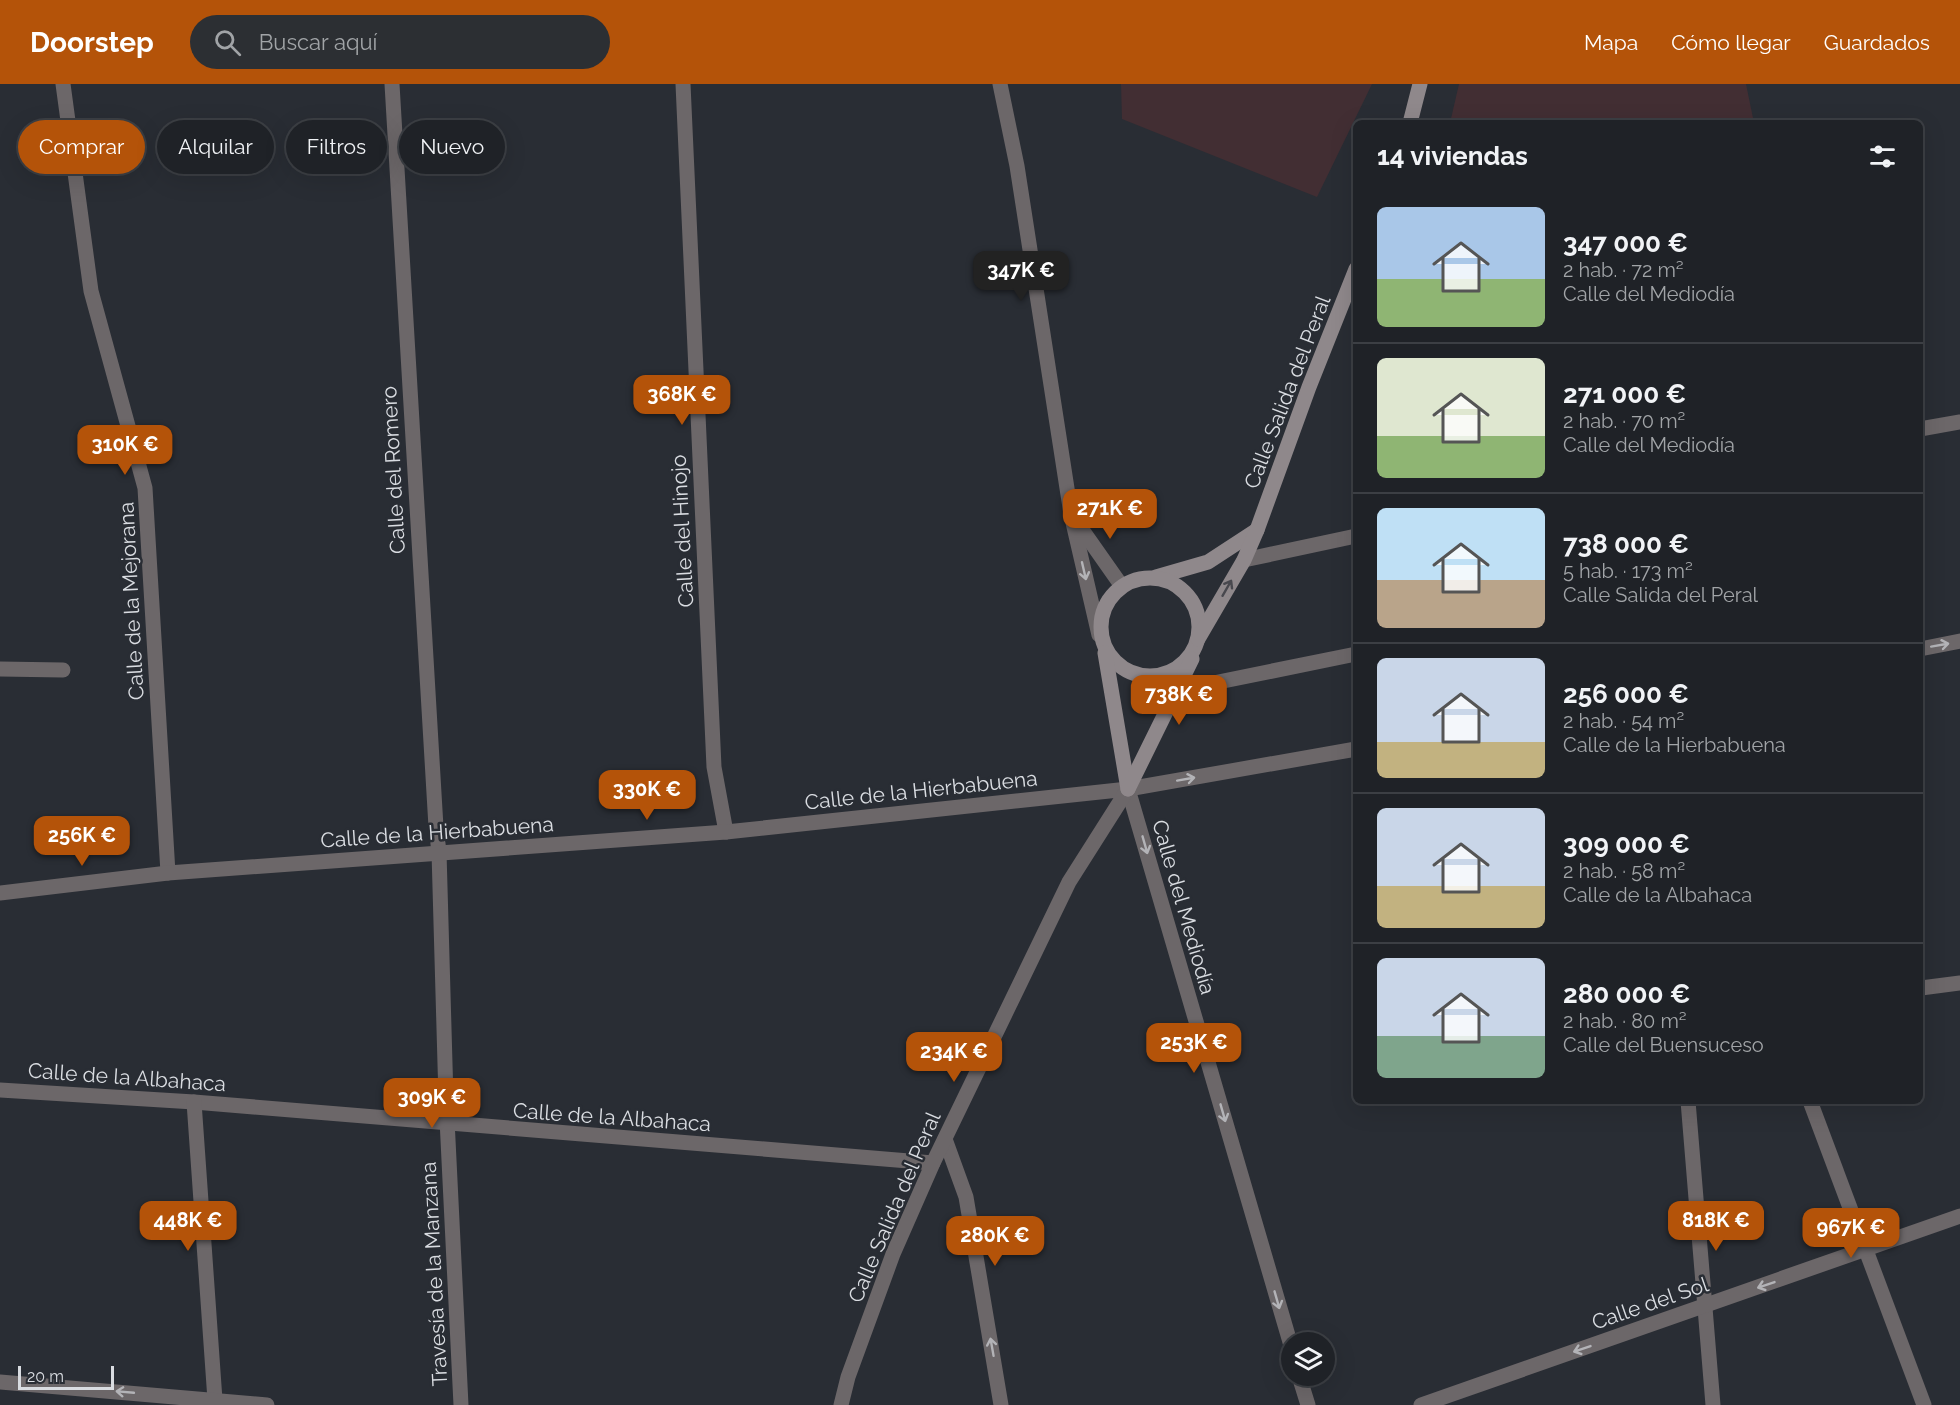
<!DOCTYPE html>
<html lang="es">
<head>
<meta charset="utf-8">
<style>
  body { margin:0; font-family:Raleway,sans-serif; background:#2c2f33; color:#f1f3f6; height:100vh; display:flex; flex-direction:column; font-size:22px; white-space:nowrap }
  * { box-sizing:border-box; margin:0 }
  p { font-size:20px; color:#a1a4a7 }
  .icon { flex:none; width:33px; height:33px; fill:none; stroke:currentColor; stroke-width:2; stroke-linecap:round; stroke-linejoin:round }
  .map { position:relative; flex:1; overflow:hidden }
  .drawer { position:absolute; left:1353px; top:36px; width:570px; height:984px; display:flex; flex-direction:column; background:#1f2227; border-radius:9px; box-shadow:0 6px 24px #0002,0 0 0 2px #3c3f44 }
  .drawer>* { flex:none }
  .banner { position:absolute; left:18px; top:36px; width:570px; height:54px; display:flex; gap:12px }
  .fabs { position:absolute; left:1281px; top:1248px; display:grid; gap:12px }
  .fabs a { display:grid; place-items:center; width:54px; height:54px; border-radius:50%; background:#1f2227; box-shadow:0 6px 24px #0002,0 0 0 2px #3c3f44; font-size:30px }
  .scale { position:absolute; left:18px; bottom:15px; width:96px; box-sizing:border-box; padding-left:6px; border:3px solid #d9dce1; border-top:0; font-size:16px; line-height:21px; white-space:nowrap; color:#d9dce1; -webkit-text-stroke:4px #292d34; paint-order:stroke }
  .price { position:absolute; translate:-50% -51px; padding:0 14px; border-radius:12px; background:#b45309; color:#fff; font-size:20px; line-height:39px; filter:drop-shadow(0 2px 3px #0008) }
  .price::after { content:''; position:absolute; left:50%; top:36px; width:18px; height:14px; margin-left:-9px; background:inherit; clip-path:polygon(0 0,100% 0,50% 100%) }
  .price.on { background:#222; color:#fff }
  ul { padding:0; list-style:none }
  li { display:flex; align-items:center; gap:18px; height:150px; padding:0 24px }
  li+li { border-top:2px solid #3c3f44 }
  li span { display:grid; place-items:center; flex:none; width:168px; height:120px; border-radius:9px; color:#555 }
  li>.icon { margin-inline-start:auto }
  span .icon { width:72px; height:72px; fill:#fffc; stroke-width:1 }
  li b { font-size:26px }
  h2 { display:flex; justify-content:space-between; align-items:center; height:72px; padding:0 24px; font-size:26px }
  .pill { padding:0 21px; border-radius:27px; background:#1f2227; box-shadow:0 6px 24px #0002,0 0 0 2px #3c3f44; font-size:21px; line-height:54px }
  .pill.on { background:#b45309; color:#fff }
  header { display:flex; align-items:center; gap:36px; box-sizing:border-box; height:84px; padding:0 30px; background:#b45309; color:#fff }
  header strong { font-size:28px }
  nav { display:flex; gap:33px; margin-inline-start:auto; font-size:21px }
  .search { width:420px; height:54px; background:#2c2f33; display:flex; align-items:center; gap:15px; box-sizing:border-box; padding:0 21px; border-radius:33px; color:#a1a4a7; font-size:22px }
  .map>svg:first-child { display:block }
  .industrial { fill:#422e33 }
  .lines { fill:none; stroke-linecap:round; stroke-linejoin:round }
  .street { stroke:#6c6769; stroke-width:15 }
  .secondary { stroke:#8f888b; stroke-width:15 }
  .oneway { stroke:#b3b3b7 }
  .oneway2 { stroke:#48484e }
  .labels { text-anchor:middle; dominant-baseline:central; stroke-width:5; stroke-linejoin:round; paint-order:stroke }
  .street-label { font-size:21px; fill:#d9dce1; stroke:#292d34 }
</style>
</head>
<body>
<header>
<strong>Doorstep</strong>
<div class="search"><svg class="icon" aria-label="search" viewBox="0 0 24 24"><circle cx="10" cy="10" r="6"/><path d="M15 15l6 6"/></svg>Buscar aquí</div>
<nav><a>Mapa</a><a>Cómo llegar</a><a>Guardados</a></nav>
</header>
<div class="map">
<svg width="1960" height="1321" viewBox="0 0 1960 1321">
  <rect width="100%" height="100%" fill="#292d34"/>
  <g class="industrial">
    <path d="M1121,0H1372L1317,113L1122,35Z"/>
    <path d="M1459,0H1746L1754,39H1450Z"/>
  </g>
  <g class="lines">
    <g class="street">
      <path d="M63,0L91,207L145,404L168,789"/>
      <path d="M392,0L436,743L439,768L446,1015L461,1321"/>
      <path d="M683,0L714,683L726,748"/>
      <path d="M1000,0L1017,82L1071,430L1099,551"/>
      <path d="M1920,345L1960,338"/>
      <path d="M1076,437L1121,501"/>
      <path d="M1244,476L1356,452"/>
      <path d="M1920,565L1960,557"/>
      <path d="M0,585L63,586"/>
      <path d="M1179,606L1356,570"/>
      <path d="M1128,705L1292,1265"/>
      <path d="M0,809L168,789L726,748L1128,705L1356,665"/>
      <path d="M1921,904L1960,899"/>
      <path d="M0,1006L194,1018L933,1079"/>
      <path d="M1688,1017L1713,1321"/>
      <path d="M1810,1017L1924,1321"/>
      <path d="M194,1018L215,1316"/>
      <path d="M945,1055L966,1113L1001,1321"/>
      <path d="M1299,1292L1308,1321"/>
      <path d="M0,1298L267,1321"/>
      <path d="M841,1321L848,1293L893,1170L933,1079L1069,798L1128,705"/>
      <path d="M1421,1321L1960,1132"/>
    </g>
    <g class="secondary">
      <path d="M1410,39L1420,0"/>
      <path d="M1156,493L1208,478L1257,446"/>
      <circle cx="1150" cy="543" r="49"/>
      <path d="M1198,555L1244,476L1257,446L1309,303L1356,185"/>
      <path d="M1105,569L1128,705"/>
      <path d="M1128,705L1192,575"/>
    </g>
  </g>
  <defs><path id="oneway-shaft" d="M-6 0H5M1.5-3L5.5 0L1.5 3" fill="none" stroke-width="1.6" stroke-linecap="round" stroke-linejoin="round" transform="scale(1.5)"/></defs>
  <g class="oneway">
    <use href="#oneway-shaft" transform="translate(1084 487) rotate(77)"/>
    <use href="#oneway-shaft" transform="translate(1940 561) rotate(-10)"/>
    <use href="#oneway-shaft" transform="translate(1186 695) rotate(-10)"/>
    <use href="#oneway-shaft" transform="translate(1145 761) rotate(74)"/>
    <use href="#oneway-shaft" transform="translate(1223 1029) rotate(74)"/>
    <use href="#oneway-shaft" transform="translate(1766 1201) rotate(161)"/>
    <use href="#oneway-shaft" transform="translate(1277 1216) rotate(74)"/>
    <use href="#oneway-shaft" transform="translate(992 1263) rotate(-100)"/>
    <use href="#oneway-shaft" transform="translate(1582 1265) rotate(161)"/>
    <use href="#oneway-shaft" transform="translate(125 1308) rotate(-175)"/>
  </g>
  <use class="oneway2" href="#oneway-shaft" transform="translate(1227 504) rotate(-60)"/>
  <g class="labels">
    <g class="street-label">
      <text transform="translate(1287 308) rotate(-69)">Calle Salida del Peral</text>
      <text transform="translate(393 386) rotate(-93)">Calle del Romero</text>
      <text transform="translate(682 447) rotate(-93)">Calle del Hinojo</text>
      <text transform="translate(131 517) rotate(-93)">Calle de la Mejorana</text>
      <text transform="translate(921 706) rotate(-6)">Calle de la Hierbabuena</text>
      <text transform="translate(437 748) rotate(-4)">Calle de la Hierbabuena</text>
      <text transform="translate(1184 823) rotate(74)">Calle del Mediodía</text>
      <text transform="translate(127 993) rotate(4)">Calle de la Albahaca</text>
      <text transform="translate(612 1033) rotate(4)">Calle de la Albahaca</text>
      <text transform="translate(894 1123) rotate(-67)">Calle Salida del Peral</text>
      <text transform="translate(434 1190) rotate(-93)">Travesía de la Manzana</text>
      <text transform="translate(1650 1219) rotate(-19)">Calle del Sol</text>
    </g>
  </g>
</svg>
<div class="fabs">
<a><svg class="icon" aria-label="layers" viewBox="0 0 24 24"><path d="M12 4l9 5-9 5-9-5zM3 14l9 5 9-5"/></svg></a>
</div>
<div class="scale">20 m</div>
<b class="price on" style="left:1021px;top:218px">347K €</b>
<b class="price" style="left:682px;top:342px">368K €</b>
<b class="price" style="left:125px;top:392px">310K €</b>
<b class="price" style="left:1110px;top:456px">271K €</b>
<b class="price" style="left:1179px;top:642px">738K €</b>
<b class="price" style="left:647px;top:737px">330K €</b>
<b class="price" style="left:82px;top:783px">256K €</b>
<b class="price" style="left:1194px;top:990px">253K €</b>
<b class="price" style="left:954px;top:999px">234K €</b>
<b class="price" style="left:432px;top:1045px">309K €</b>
<b class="price" style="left:188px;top:1168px">448K €</b>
<b class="price" style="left:1716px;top:1168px">818K €</b>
<b class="price" style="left:1851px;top:1175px">967K €</b>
<b class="price" style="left:995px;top:1183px">280K €</b>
<div class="banner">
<a class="pill on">Comprar</a>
<a class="pill">Alquilar</a>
<a class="pill">Filtros</a>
<a class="pill">Nuevo</a>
</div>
<section class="drawer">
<h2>14 viviendas<svg class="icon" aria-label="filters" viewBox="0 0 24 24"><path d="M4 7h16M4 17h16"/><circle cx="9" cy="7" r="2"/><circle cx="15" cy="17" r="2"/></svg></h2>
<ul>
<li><span style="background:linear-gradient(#a9c7e8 60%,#8fb573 0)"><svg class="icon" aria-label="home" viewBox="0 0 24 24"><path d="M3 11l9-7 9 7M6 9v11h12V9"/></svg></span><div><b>347 000 €</b><p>2 hab. · 72 m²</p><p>Calle del Mediodía</p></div></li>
<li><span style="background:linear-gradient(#dfe7d0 65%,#8fb573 0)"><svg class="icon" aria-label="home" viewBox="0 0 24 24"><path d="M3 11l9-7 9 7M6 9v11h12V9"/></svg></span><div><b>271 000 €</b><p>2 hab. · 70 m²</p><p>Calle del Mediodía</p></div></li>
<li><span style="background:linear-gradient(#bfe0f5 60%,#b9a48a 0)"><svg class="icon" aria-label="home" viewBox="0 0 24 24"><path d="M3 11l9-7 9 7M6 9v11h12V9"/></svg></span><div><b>738 000 €</b><p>5 hab. · 173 m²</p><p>Calle Salida del Peral</p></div></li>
<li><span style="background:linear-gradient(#c9d6e8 70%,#c2b280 0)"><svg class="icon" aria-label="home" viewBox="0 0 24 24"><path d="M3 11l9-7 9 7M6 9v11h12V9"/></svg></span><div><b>256 000 €</b><p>2 hab. · 54 m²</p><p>Calle de la Hierbabuena</p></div></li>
<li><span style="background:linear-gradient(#c9d6e8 65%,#c2b280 0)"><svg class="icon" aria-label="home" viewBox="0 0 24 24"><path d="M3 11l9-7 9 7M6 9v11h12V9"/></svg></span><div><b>309 000 €</b><p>2 hab. · 58 m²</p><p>Calle de la Albahaca</p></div></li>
<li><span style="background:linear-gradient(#c9d6e8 65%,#7fa58c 0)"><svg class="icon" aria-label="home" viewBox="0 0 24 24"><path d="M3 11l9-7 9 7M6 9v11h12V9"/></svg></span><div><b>280 000 €</b><p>2 hab. · 80 m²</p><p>Calle del Buensuceso</p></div></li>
</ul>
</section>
</div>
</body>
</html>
